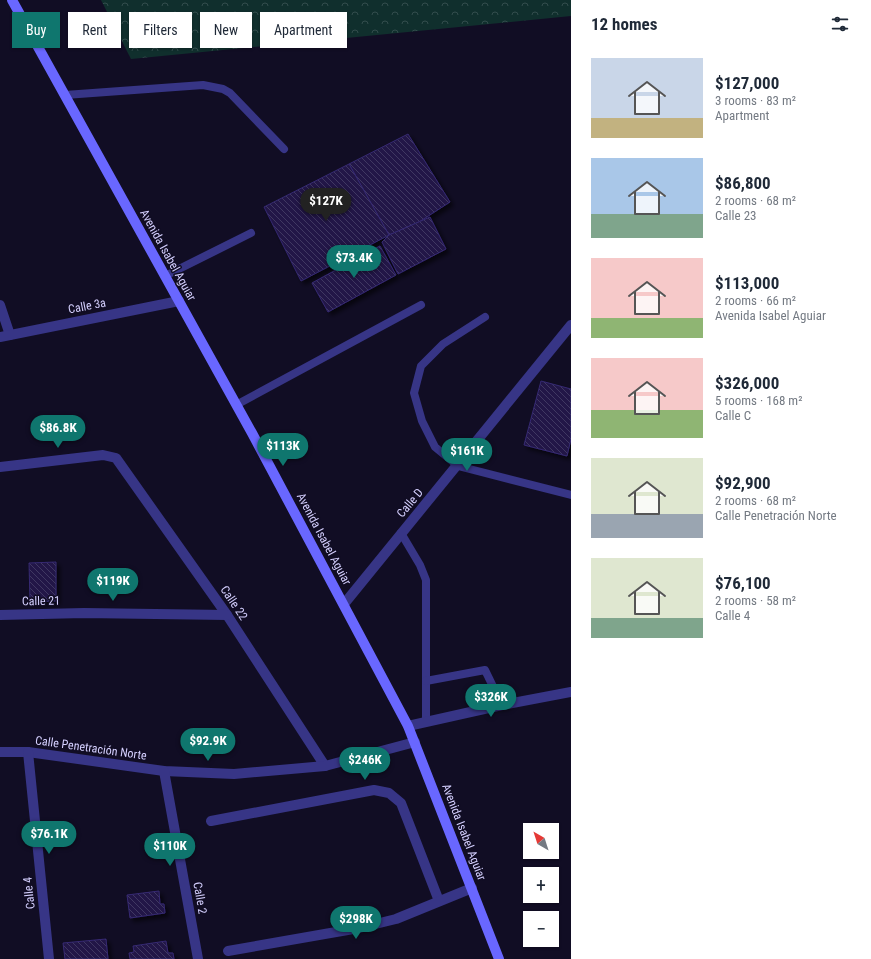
<!DOCTYPE html>
<html lang="en">
<head>
<meta charset="utf-8">
<style>
  body { margin:0; font-family:"Roboto Condensed",sans-serif; background:#f6f6f7; color:#1f2937; height:100vh; display:flex; flex-direction:column; font-size:15px; white-space:nowrap }
  * { box-sizing:border-box; margin:0 }
  p { font-size:13px; color:#747a83 }
  .icon { flex:none; width:22px; height:22px; fill:none; stroke:currentColor; stroke-width:2; stroke-linecap:round; stroke-linejoin:round }
  .map { position:relative; flex:1; overflow:hidden }
  .drawer { display:flex; flex-direction:column; background:#fff; width:300px }
  .drawer>* { flex:none }
  .top-card { position:absolute; left:12px; top:12px; width:380px; height:36px; display:flex; gap:8px }
  .needle { width:26px; rotate:321deg }
  .fabs { position:absolute; left:523px; top:823px; display:grid; gap:8px }
  .fabs a { display:grid; place-items:center; width:36px; height:36px; border-radius:0px; background:#fff; box-shadow:0 1px 3px #0004; font-size:20px }
  .price { position:absolute; translate:-50% -34px; padding:0 9px; border-radius:14px; background:#0f766e; color:#fff; font-size:13px; line-height:26px; filter:drop-shadow(0 1px 2px #0008) }
  .price::after { content:''; position:absolute; left:50%; top:24px; width:12px; height:9px; margin-left:-6px; background:inherit; clip-path:polygon(0 0,100% 0,50% 100%) }
  .price.active { background:#222; color:#fff }
  ul { padding:0; list-style:none }
  li { display:flex; align-items:center; gap:12px; height:100px; padding:0 20px }
  li span { display:grid; place-items:center; flex:none; width:112px; height:80px; border-radius:0px; color:#555 }
  li>.icon { margin-inline-start:auto }
  span .icon { width:48px; height:48px; fill:#fffc; stroke-width:1 }
  li b { font-size:17px }
  h2 { display:flex; justify-content:space-between; align-items:center; height:48px; padding:0 20px; font-size:17px }
  .tag { padding:0 14px; border-radius:0px; background:#fff; box-shadow:0 1px 3px #0004; font-size:14px; line-height:36px }
  .tag.active { background:#0f766e; color:#fff }
  main { display:flex; flex:1; min-height:0 }
  .map>svg:first-child { display:block }
  .park { fill:url(#park-crowns) }
  .building { fill:url(#building-back-hatch); stroke:#362973; filter:url(#shadow) }
  .lines { fill:none; stroke-linecap:round; stroke-linejoin:round }
  .lane { stroke:#373586; stroke-width:8 }
  .street { stroke:#373586; stroke-width:10 }
  .secondary { stroke:#6967ff; stroke-width:10 }
  .labels { text-anchor:middle; dominant-baseline:central; stroke-width:3; stroke-linejoin:round; paint-order:stroke }
  .street-label { font-size:12px; fill:#d5d0ff; stroke:#110d24 }
</style>
</head>
<body>
<main>
<div class="map">
<svg width="571" height="959" viewBox="0 0 571 959">
  <defs>
    <pattern id="park-crowns" width="20" height="18" patternUnits="userSpaceOnUse"><rect width="20" height="18" fill="#102f2d"/><path d="M2 6a3 3 0 1 1 6 0M12 15a3 3 0 1 1 6 0" fill="none" stroke="#324c4c"/></pattern>
    <pattern id="building-back-hatch" width="6" height="6" patternUnits="userSpaceOnUse"><rect width="6" height="6" fill="#211846"/><path d="M-1 5l2 2M0 0l6 6M5-1l2 2" fill="none" stroke="#403962"/></pattern>
    <filter id="shadow"><feDropShadow dx="3.5" dy="3.5" stdDeviation="2" flood-color="#0009"/></filter>
  </defs>
  <rect width="100%" height="100%" fill="#110d24"/>
  <path class="park" d="M101,0H571V16L131,59Z"/>
  <g class="building">
    <path d="M408,134L450,202L419,222L389,235L349,164Z"/>
    <path d="M349,164L389,235L301,281L264,207Z"/>
    <path d="M430,217L446,249L398,274L382,242L389,235Z"/>
    <path d="M380,246L396,275L328,312L312,283Z"/>
    <path d="M541,381L571,389V439L567,456L524,445Z"/>
    <path d="M56,562V601L30,602L29,563Z"/>
    <path d="M159,891L160,904H164L165,913L130,918L127,895Z"/>
    <path d="M106,939L108,959H65L63,943Z"/>
    <path d="M166,941L168,953H173L174,959H130L129,953L134,952L133,946Z"/>
  </g>
  <g class="lines">
    <g class="lane">
      <path d="M65,95L203,85L223,89L230,93L284,149"/>
      <path d="M165,276L251,233"/>
      <path d="M485,317L443,344L421,366L414,393L422,421L435,447L458,466L571,495"/>
      <path d="M236,405L421,305"/>
      <path d="M401,533L420,565L426,580V721"/>
      <path d="M426,681L485,670L502,705"/>
    </g>
    <g class="street">
      <path d="M0,305L10,335"/>
      <path d="M0,337L179,301"/>
      <path d="M0,467L103,455L116,458L227,615L325,766"/>
      <path d="M344,604L571,325"/>
      <path d="M0,615L84,613L227,615"/>
      <path d="M408,726L502,705L571,692"/>
      <path d="M0,752H28L164,771L234,774L325,766L415,742"/>
      <path d="M28,752L49,959"/>
      <path d="M164,771L198,959"/>
      <path d="M211,821L374,790L389,793L401,803L439,901"/>
      <path d="M228,951L359,928L396,919L472,888"/>
    </g>
    <path class="secondary" d="M12,0L252,433L408,726L499,959"/>
  </g>
  <g class="labels">
    <g class="street-label">
      <text transform="translate(168 255) rotate(61)">Avenida Isabel Aguiar</text>
      <text transform="translate(87 306) rotate(-11)">Calle 3a</text>
      <text transform="translate(410 503) rotate(-50)">Calle D</text>
      <text transform="translate(324 539) rotate(62)">Avenida Isabel Aguiar</text>
      <text transform="translate(41 601) rotate(-1)">Calle 21</text>
      <text transform="translate(234 603) rotate(56)">Calle 22</text>
      <text transform="translate(91 748) rotate(8)">Calle Penetración Norte</text>
      <text transform="translate(464 832) rotate(69)">Avenida Isabel Aguiar</text>
      <text transform="translate(29 893) rotate(-96)">Calle 4</text>
      <text transform="translate(200 898) rotate(80)">Calle 2</text>
    </g>
  </g>
</svg>
<div class="fabs">
<a><svg class="needle" viewBox="-14 -14 28 28"><path d="M0-13l5 13h-10z" fill="#e53935"/><path d="M0 13l5-13h-10z" fill="#747a83"/></svg></a>
<a>+</a>
<a>−</a>
</div>
<b class="price active" style="left:326px;top:222px">$127K</b>
<b class="price" style="left:354px;top:279px">$73.4K</b>
<b class="price" style="left:58px;top:449px">$86.8K</b>
<b class="price" style="left:283px;top:467px">$113K</b>
<b class="price" style="left:467px;top:472px">$161K</b>
<b class="price" style="left:113px;top:602px">$119K</b>
<b class="price" style="left:491px;top:718px">$326K</b>
<b class="price" style="left:208px;top:762px">$92.9K</b>
<b class="price" style="left:365px;top:781px">$246K</b>
<b class="price" style="left:49px;top:855px">$76.1K</b>
<b class="price" style="left:170px;top:867px">$110K</b>
<b class="price" style="left:356px;top:940px">$298K</b>
<div class="top-card">
<a class="tag active">Buy</a>
<a class="tag">Rent</a>
<a class="tag">Filters</a>
<a class="tag">New</a>
<a class="tag">Apartment</a>
</div>
</div>
<section class="drawer">
<h2>12 homes<svg class="icon" aria-label="filters" viewBox="0 0 24 24"><path d="M4 7h16M4 17h16"/><circle cx="9" cy="7" r="2"/><circle cx="15" cy="17" r="2"/></svg></h2>
<ul>
<li><span style="background:linear-gradient(#c9d6e8 75%,#c2b280 0)"><svg class="icon" aria-label="home" viewBox="0 0 24 24"><path d="M3 11l9-7 9 7M6 9v11h12V9"/></svg></span><div><b>$127,000</b><p>3 rooms · 83 m²</p><p>Apartment</p></div></li>
<li><span style="background:linear-gradient(#a9c7e8 70%,#7fa58c 0)"><svg class="icon" aria-label="home" viewBox="0 0 24 24"><path d="M3 11l9-7 9 7M6 9v11h12V9"/></svg></span><div><b>$86,800</b><p>2 rooms · 68 m²</p><p>Calle 23</p></div></li>
<li><span style="background:linear-gradient(#f6c9c9 75%,#8fb573 0)"><svg class="icon" aria-label="home" viewBox="0 0 24 24"><path d="M3 11l9-7 9 7M6 9v11h12V9"/></svg></span><div><b>$113,000</b><p>2 rooms · 66 m²</p><p>Avenida Isabel Aguiar</p></div></li>
<li><span style="background:linear-gradient(#f6c9c9 65%,#8fb573 0)"><svg class="icon" aria-label="home" viewBox="0 0 24 24"><path d="M3 11l9-7 9 7M6 9v11h12V9"/></svg></span><div><b>$326,000</b><p>5 rooms · 168 m²</p><p>Calle C</p></div></li>
<li><span style="background:linear-gradient(#dfe7d0 70%,#9aa5b1 0)"><svg class="icon" aria-label="home" viewBox="0 0 24 24"><path d="M3 11l9-7 9 7M6 9v11h12V9"/></svg></span><div><b>$92,900</b><p>2 rooms · 68 m²</p><p>Calle Penetración Norte</p></div></li>
<li><span style="background:linear-gradient(#dfe7d0 75%,#7fa58c 0)"><svg class="icon" aria-label="home" viewBox="0 0 24 24"><path d="M3 11l9-7 9 7M6 9v11h12V9"/></svg></span><div><b>$76,100</b><p>2 rooms · 58 m²</p><p>Calle 4</p></div></li>
</ul>
</section>
</main>
</body>
</html>
